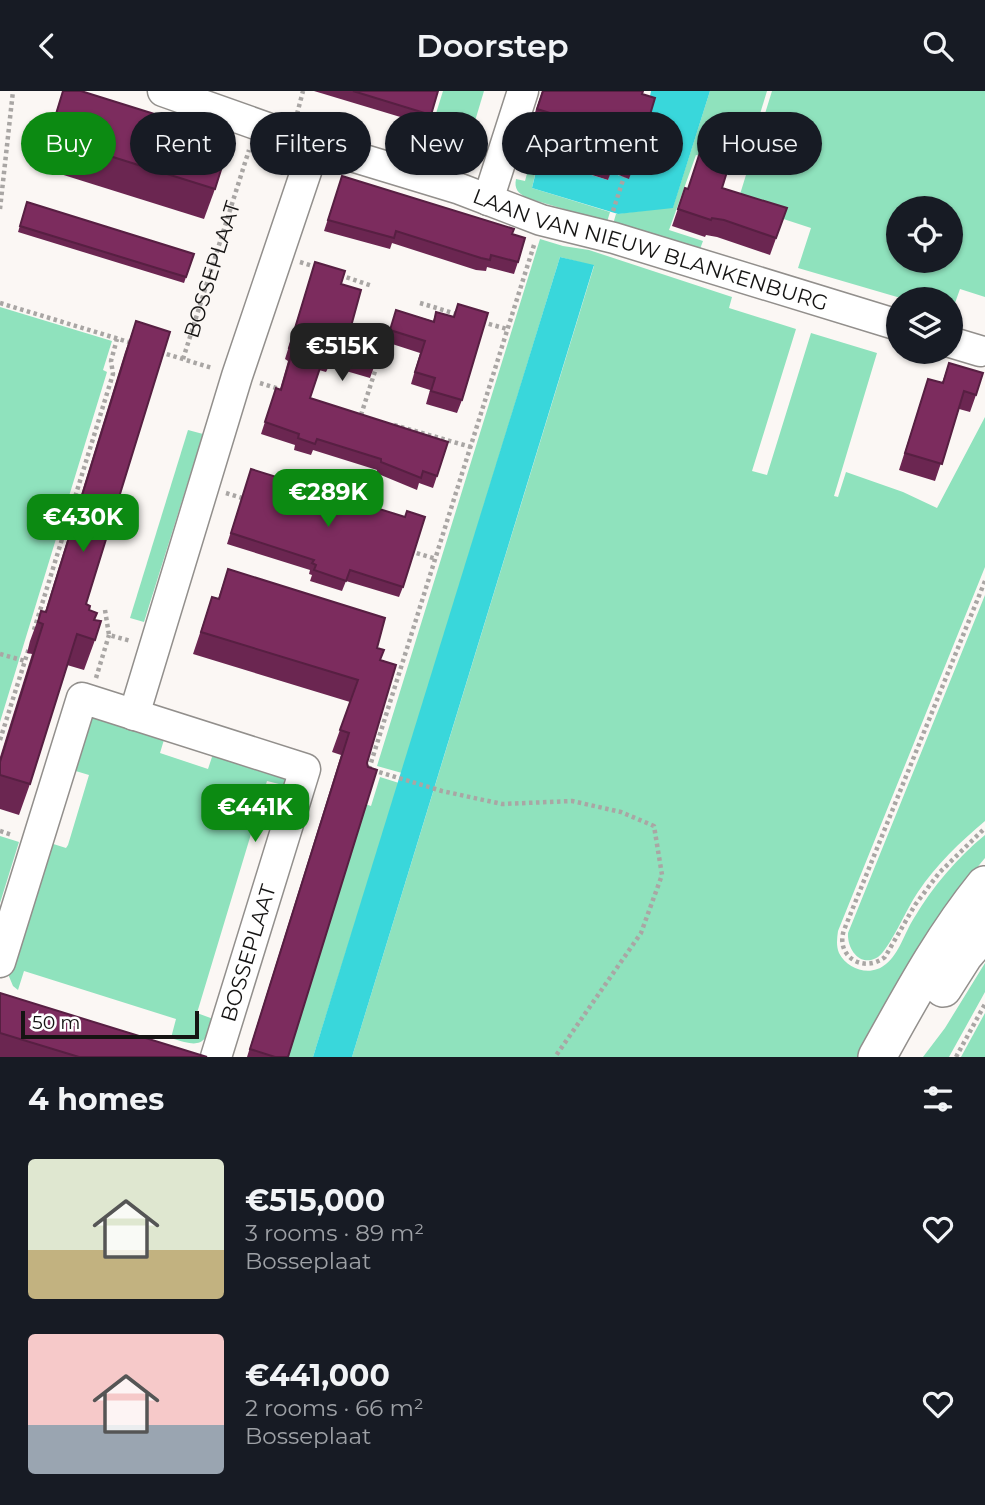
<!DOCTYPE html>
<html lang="en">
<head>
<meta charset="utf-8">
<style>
  body { margin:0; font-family:Montserrat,sans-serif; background:#242831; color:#f1f3f6; height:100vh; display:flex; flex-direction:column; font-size:26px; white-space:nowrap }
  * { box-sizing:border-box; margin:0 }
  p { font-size:23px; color:#9ea1a6 }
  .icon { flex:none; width:38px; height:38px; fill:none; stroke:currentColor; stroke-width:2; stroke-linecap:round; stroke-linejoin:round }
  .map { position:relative; height:966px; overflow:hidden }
  .details { display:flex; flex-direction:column; background:#171b24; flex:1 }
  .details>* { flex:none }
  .banner { position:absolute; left:21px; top:21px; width:943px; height:63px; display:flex; gap:14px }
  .tools { position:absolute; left:886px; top:105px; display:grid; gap:14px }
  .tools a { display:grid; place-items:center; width:77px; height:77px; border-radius:50%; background:#171b24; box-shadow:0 2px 5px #0004; font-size:35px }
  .scale { position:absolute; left:21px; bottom:18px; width:178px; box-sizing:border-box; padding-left:7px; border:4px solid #151413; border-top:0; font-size:19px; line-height:24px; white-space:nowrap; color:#151413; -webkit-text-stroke:5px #fff; paint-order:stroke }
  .price { position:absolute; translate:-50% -60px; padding:0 16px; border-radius:14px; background:#0c8a12; color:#fff; font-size:23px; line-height:46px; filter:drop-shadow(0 2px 4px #0008) }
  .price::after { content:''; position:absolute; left:50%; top:42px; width:21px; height:16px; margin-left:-10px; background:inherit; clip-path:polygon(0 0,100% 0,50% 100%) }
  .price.selected { background:#222; color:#fff }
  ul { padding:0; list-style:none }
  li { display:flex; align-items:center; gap:21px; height:175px; padding:0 28px }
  li span { display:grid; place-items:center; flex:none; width:196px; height:140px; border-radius:7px; color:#555 }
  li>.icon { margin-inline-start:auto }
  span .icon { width:84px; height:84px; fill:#fffc; stroke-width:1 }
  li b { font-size:30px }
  h2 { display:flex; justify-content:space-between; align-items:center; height:84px; padding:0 28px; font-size:30px }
  .chip { padding:0 24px; border-radius:32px; background:#171b24; box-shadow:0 2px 5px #0004; font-size:24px; line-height:63px }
  .chip.selected { background:#0c8a12; color:#fff }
  header { display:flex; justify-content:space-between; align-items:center; height:91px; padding:0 28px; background:#171b24; font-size:32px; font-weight:600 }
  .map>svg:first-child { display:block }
  .green { fill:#8fe2bd; fill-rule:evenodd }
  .water { fill:#39d7db }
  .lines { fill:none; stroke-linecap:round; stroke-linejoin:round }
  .minor-casing { stroke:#928f8c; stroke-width:33 }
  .major-casing { stroke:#928f8c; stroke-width:40 }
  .path { stroke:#a9a6a4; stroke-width:4.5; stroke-dasharray:3.5 3.5; stroke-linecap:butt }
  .minor { stroke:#fff; stroke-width:30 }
  .major { stroke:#fff; stroke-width:37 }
  .wall { fill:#6b2651 }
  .building { fill:#7c2c5e; stroke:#571f42; stroke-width:2 }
  .labels { text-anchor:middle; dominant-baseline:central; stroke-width:7; stroke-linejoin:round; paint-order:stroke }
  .street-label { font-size:21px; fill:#151413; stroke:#fff }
</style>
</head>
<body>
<header><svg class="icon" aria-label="back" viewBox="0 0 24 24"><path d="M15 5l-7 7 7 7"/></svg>Doorstep<svg class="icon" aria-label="search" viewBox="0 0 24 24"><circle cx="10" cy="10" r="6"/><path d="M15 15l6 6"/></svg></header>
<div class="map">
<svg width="985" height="966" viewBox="0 0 985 966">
  <rect width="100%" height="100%" fill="#fbf7f4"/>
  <g class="green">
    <path d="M443,0H484L469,50L463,54L429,45Z"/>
    <path d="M710,0H767L746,69L742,68L746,54L718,46L707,67L696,64L669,139L703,150L697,166L613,133L616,123L673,116Z"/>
    <path d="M772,0H985V206L960,198L950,226V208H904L798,177L811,137L737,113ZM898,117H950V170H898Z"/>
    <path d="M526,57L540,61L532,97L610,121L607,131L527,107C518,102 514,98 516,88L525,90L529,75L521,72Z"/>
    <path d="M540,148L563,155L589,159L732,206L729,217L796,238L752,380L767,384L811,242L877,262L834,405L838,406L846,381L903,401L937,417L985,326V476L838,840C837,847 836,855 839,862C848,879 871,886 886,873C899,863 905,841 914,827C933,795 957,767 985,744V767L946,814L916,860L857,966H352L594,175L560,166L402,682L377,675Z"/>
    <path d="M0,216L112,250L103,279L107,281L0,631Z"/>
    <path d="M188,339L203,343L144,531L130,527Z"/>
    <path d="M985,504V730C960,751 936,774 918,801C908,815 889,859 878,866C861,877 847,859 848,842Z"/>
    <path d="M98,624L166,642L160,662L208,678L215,657L284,685L287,695L267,690L197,922L216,929C203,956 199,956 171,947L176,928L24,880L18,899L13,895L8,883L47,751L66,757L68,754L89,684L69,678L91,627Z"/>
    <path d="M380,686L399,692L313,966H287L365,713L371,715Z"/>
    <path d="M0,745L19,751L0,812Z"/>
    <path d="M985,872V901L949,966H923L945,937Z"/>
    <path d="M985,922V966H961Z"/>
  </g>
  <g class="water">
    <path d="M651,0H710L673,117L618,123L532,97L539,68L608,89L610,82L629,87L644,37Z"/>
    <path d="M560,166L594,174L352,966H313Z"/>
  </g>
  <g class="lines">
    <defs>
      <g id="minor">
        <path id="s2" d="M163,0L315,54L460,98L541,129L614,147L898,234"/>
        <path d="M488,109L523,0"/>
        <path d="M950,251L980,260"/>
        <path d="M134,624L237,285L315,54"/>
        <path d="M0,871L82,607L305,678L216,966"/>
      </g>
      <g id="major">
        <path d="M943,897L964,864L985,840"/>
        <path d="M877,966C910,907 942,847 985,794"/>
      </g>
    </defs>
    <use href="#minor" class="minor-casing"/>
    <use href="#major" class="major-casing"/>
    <g class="path">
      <path d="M297,23L303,0"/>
      <path d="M0,118L13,0"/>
      <path d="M613,120L624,86"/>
      <path d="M534,154L369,678L442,700L502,713L572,710L621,721L654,735L662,784L641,842L555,966"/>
      <path d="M300,171L319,177"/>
      <path d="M340,184L372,195"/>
      <path d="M0,212L132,252"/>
      <path d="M420,212L460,224"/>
      <path d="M482,231L507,238"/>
      <path d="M160,261L212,277"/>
      <path id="s1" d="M183,268L249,59"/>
      <path d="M260,292L279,298"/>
      <path d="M361,324L384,252"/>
      <path d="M394,334L471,356"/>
      <path d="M226,402L245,408"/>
      <path d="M410,460L436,468"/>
      <path d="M985,490L844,839C835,865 863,883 885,866L915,814L939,782L985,737"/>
      <path d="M105,519L109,544L131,550"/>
      <path d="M34,539L113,283L111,270L117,248"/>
      <path d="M0,563L25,570"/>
      <path d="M96,587L109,544"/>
      <path d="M0,649L29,557"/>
      <path d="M0,740L12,744"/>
      <path d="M956,966L985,913"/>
    </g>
    <use href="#minor" class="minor"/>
    <use href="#major" class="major"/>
  </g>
  <g class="wall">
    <path d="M63,0L215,98L204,128L38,76Z"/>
    <path d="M314,0H438L427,34Z"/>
    <path d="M542,0L642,3L640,57L629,88L611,81L608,89L538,67L542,54L526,49Z"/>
    <path d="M704,49L722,97L787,117L770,164L717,146L706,144L705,146L672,135L685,97L688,98Z"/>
    <path d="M342,85L512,143L518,171L514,183L487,176L486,180L476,179L392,152L390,158L324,140Z"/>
    <path d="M27,111L194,163L184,192L18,141Z"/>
    <path d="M315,171L341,193L350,239L374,276L370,287L329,275L326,281L319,279L310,307L437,385L433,397L419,392L417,399L376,382L377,379L313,359L311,364L294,359L295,354L261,343L276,297L280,298L288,270L285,268Z"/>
    <path d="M458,213L462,309L457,322L426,313L430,299L411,293L420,262L386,251L396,219L433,230L436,221L453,226Z"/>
    <path d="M136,230L86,513L94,529L95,549L84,579L67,574L30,693L19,724L0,718V666L32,563L27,562L30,550L41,520L45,521L125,261Z"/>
    <path d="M949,272L976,304L970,321L959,318L935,390L899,379L928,288L942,292Z"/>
    <path d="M251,378L403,496L399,506L346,490L342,500L310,490L312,484L309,483L310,479L227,453Z"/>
    <path d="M228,478L377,557L380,569L367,672L288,966H247L341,664L332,661L350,611L193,563L212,506L218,508Z"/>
    <path d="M0,902L207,966H0Z"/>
  </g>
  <g class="building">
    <path d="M63,0H81L231,47L215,98L49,46Z"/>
    <path d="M353,0H438L431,24Z"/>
    <path d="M543,0H643L642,3L655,7L640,57L621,51L619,59L549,37L553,23L537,18Z"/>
    <path d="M704,49L734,58L722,97L787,117L776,147L724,129L712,127L711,129L678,118L685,97L688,98Z"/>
    <path d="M342,85L514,138L512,143L525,147L518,171L491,164L490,169L481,167L396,140L394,147L328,129Z"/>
    <path d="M27,111L194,163L186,186L20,135Z"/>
    <path d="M315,171L345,180L341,193L361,199L350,239L381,250L374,276L332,263L330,270L323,268L310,307L448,351L437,385L423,380L421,387L381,371V368L317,348L315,353L298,347L299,343L265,331L276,297L281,299L293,258L289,257Z"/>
    <path d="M458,213L488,222L462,309L431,300L435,287L415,281L425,250L390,239L396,219L434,231L436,221L454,226Z"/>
    <path d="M136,230L170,241L86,513L90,515L89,519L97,522L94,529L101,530L95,549L77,543L30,693L0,684V671L43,533L38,531L41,520L46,521Z"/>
    <path d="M949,272L983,282L976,304L964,300L942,373L905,362L928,288L943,292Z"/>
    <path d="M251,378L405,426L407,420L425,426L403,496L350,479L346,490L314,479L316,474L312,472L314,469L231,442Z"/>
    <path d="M228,478L385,527L377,557L384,559L380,569L396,574L367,672L368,676L377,679L288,966H275L250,958L349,642L340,639L358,589L201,541L212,506L219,508Z"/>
    <path d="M0,902L207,966H79L0,942Z"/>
  </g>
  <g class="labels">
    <g class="street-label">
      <text stroke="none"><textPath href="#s2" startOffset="513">LAAN VAN NIEUW BLANKENBURG</textPath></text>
      <text stroke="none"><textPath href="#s1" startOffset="94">BOSSEPLAAT</textPath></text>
      <text transform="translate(248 862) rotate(-73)">BOSSEPLAAT</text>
    </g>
  </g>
</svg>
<div class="tools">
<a><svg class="icon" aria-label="locate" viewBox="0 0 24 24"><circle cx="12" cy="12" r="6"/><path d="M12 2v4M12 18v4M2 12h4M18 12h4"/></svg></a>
<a><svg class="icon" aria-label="layers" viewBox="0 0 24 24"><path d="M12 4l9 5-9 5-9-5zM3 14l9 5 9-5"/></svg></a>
</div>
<div class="scale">50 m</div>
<b class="price selected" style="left:342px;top:292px">€515K</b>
<b class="price" style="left:328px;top:438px">€289K</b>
<b class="price" style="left:83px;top:463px">€430K</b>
<b class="price" style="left:255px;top:753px">€441K</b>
<div class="banner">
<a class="chip selected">Buy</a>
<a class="chip">Rent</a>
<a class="chip">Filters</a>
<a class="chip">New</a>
<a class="chip">Apartment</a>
<a class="chip">House</a>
</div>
</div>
<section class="details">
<h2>4 homes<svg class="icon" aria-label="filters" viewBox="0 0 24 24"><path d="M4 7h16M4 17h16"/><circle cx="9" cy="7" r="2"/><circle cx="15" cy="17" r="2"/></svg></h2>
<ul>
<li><span style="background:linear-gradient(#dfe7d0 65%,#c2b280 0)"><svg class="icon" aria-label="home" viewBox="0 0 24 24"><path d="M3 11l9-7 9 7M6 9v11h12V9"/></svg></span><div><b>€515,000</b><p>3 rooms · 89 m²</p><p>Bosseplaat</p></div><svg class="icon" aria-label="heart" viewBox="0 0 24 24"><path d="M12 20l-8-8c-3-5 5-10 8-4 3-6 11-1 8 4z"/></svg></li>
<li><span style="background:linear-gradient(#f6c9c9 65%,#9aa5b1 0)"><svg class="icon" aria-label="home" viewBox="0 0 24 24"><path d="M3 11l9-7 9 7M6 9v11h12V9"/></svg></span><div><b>€441,000</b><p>2 rooms · 66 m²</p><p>Bosseplaat</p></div><svg class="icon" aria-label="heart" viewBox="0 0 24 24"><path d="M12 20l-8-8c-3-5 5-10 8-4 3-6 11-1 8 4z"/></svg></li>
</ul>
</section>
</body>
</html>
